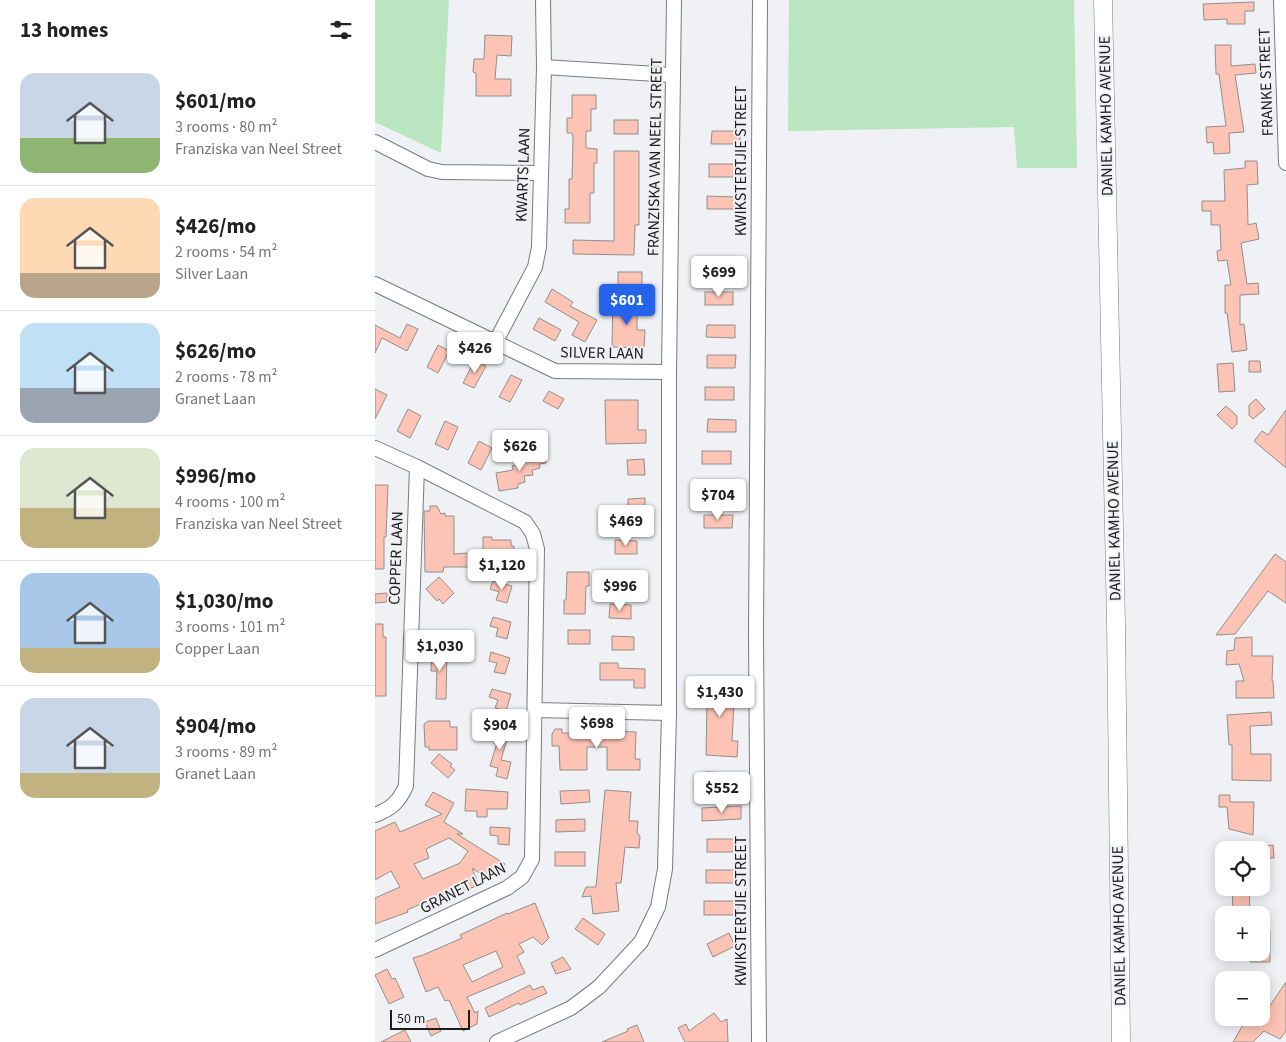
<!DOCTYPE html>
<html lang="en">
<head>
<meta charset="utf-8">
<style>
  body { margin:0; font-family:"Source Sans 3",sans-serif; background:#f2f2f2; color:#222; height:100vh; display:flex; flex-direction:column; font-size:19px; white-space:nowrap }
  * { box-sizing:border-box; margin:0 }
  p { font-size:16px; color:#767676 }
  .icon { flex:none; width:28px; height:28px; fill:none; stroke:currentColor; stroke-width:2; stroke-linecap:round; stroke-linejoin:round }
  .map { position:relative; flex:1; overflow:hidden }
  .panel { display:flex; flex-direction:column; background:#fff; width:375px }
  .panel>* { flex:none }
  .buttons { position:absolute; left:840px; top:841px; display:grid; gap:10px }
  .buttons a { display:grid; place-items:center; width:55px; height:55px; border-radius:10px; background:#fff; box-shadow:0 2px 12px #0003; font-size:25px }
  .scale { position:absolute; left:15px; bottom:12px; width:80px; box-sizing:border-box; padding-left:5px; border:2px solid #1c1d1e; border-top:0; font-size:14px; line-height:18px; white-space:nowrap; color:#1c1d1e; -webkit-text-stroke:4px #eff1f4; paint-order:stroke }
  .price { position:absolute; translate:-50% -42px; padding:0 11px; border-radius:5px; background:#fff; color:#222; font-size:16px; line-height:32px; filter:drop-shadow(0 1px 2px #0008) }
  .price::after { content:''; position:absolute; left:50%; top:30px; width:15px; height:11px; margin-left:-8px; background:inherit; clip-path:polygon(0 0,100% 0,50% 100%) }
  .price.active { background:#2563eb; color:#fff }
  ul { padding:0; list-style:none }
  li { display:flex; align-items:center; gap:15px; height:125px; padding:0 20px }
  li+li { border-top:1px solid #e0e0e0 }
  li span { display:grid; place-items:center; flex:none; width:140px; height:100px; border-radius:15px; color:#555 }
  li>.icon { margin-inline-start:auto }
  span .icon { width:60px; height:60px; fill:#fffc; stroke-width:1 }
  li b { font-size:21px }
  h2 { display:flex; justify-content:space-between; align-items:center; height:60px; padding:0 20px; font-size:21px }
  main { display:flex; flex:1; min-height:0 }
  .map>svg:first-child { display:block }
  .green { fill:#b9e5c1 }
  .building { fill:#fdc3b5; stroke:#928e8d; fill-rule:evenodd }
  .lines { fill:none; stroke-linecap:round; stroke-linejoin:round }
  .minor-casing { stroke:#797b7e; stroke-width:16 }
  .major-casing { stroke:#797b7e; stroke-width:19 }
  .minor { stroke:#fff; stroke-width:14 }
  .major { stroke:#fff; stroke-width:18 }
  .labels { text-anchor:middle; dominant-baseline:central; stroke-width:4; stroke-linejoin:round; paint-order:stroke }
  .street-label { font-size:16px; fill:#1c1d1e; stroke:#eff1f4 }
</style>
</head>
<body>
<main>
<section class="panel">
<h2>13 homes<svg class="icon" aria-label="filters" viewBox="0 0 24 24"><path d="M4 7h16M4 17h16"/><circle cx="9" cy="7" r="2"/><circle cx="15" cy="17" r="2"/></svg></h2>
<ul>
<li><span style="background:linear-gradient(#c9d6e8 65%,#8fb573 0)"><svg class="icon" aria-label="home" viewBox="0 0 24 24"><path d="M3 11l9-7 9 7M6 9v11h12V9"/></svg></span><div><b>$601/mo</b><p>3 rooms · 80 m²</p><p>Franziska van Neel Street</p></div></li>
<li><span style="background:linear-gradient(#ffd9b3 75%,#b9a48a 0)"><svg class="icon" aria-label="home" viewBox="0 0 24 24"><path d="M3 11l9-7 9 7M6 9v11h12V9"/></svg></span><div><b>$426/mo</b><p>2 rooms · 54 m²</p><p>Silver Laan</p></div></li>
<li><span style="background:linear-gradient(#bfe0f5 65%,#9aa5b1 0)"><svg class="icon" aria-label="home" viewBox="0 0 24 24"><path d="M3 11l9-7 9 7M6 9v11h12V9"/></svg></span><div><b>$626/mo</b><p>2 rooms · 78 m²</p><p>Granet Laan</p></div></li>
<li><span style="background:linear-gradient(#dfe7d0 60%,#c2b280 0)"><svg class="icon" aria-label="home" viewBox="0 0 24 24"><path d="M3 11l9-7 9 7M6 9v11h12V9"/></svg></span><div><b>$996/mo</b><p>4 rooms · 100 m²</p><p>Franziska van Neel Street</p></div></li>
<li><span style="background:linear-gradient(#a9c7e8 75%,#c2b280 0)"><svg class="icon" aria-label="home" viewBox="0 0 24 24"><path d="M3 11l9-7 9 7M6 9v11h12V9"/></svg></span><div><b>$1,030/mo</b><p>3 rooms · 101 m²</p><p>Copper Laan</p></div></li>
<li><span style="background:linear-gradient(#c9d6e8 75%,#c2b280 0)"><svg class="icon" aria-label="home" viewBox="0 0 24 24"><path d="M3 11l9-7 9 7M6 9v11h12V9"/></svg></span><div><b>$904/mo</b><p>3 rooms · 89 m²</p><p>Granet Laan</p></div></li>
</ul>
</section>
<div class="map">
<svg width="911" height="1042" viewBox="0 0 911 1042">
  <rect width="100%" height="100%" fill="#eff1f4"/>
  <g class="green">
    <path d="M0,0H74L66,153L0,122Z"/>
    <path d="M414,0H699L702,168H642L639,127L413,131Z"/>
  </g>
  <g class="building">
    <path d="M879,2V11H870V24H852V19L829,20L828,4Z"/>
    <path d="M110,35L137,36L136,56L122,55L120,79H136V96H101V73L98,72L99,59H109Z"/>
    <path d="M840,45H856V66L880,64L881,73L860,75L869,132L854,133L855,153L839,154L838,142L832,143L831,127L851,126L844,74H841Z"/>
    <path d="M197,95H221V109H216V131H211V148L222,149V163H219V193H215V223H190V209H194V179H197L198,138L197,133H192V118H197Z"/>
    <rect x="239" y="120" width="24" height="14"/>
    <path d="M337,131H365V144H336Z"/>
    <path d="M239,151H264V225H260L259,255L198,254V240L239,241Z"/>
    <path d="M870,161H882L883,184L872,185L873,225L881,223L884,239L866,243L872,284L883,283L884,294L865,295V325L869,324L872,350L857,352L852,313H850V285H856L852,260L843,261L842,251L846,250L845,225H836V211H827V201H850L849,170L870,168Z"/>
    <rect x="334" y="164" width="28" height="13"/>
    <path d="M332,196L361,197L360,209H332Z"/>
    <path d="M332,260L360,261V274L331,273Z"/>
    <rect x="243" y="272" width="24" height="14"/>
    <path d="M177,289L198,302L195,306L222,320L210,342L197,335L204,322L170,302Z"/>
    <rect x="330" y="292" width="28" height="13"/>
    <path d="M238,302H262V330H270L269,348L237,347Z"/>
    <path d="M164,318L186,330L180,341L158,329Z"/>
    <path d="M32,324L43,329L32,351L7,338L0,353V325L25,338Z"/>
    <path d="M332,325H360V338L331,337Z"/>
    <path d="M63,345L74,351L63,373L52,367Z"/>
    <path d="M332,355H361L360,368H332Z"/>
    <path d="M100,360L111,366L99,388L88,383Z"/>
    <path d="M874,361H885L886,372H874Z"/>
    <path d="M858,363L860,391L844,392L842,364Z"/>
    <path d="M136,375L147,380L135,402L124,397Z"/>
    <rect x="330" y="387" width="29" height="13"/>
    <path d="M0,389L12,395L0,419Z"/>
    <path d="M174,391L189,399L183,409L168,401Z"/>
    <path d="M881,399L890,409L878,419L874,415V405Z"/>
    <path d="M230,400H263V430H271V443L231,444Z"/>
    <path d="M851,406L862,416V424L857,429L842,415Z"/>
    <path d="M33,409L46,416L35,438L22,431Z"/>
    <path d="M911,410V468L879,441L887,431L893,435Z"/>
    <path d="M333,419L361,420V432H332Z"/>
    <path d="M70,421L83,427L73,450L60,444Z"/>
    <path d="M104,441L117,448L106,470L93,463Z"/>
    <rect x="327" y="451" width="29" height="13"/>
    <path d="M169,452L171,463L164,464L165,468L157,470L158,475L149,476L150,482L143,484V488L124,491L121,473L138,470L137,466L145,464L144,460L153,459L152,454Z"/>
    <path d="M269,459L270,475H253L252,460Z"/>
    <rect x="331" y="482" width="28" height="13"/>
    <path d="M0,485H13L11,537H9V569H0Z"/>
    <path d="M270,498V514L253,515V499Z"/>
    <path d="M55,506H62L66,514L70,513V516H79V554L93,553L94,567H69L68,572H50L49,511H55Z"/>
    <path d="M329,515H358L357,528H329Z"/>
    <path d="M108,537H117V540H136V546H139V566H117V551H108Z"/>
    <path d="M240,540L262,541V554H240Z"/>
    <path d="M900,554L911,562V603L893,591L860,634L841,635Z"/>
    <path d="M192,572H214V586H211L210,614H189V600H191Z"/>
    <path d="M237,572H258V586L236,585Z"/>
    <path d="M64,577L79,593L68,604L64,599L62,601L51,589Z"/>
    <path d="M118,581L137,586L132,603L121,600L124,592L115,589Z"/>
    <path d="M12,593V602L0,603V594Z"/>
    <path d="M235,604L256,605V619L234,618Z"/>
    <path d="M118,617L136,622L132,639L121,636L123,628L115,626Z"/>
    <path d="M0,624H8V637H11V696H0Z"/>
    <rect x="193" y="630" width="22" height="14"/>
    <path d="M237,636L259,637V650H237Z"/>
    <path d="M877,637V656H898L897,681H898L899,698H861V681H869L864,664L851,665L852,651L859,650L860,638Z"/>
    <path d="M57,649L72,650L71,699H61L62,671H56Z"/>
    <path d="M116,652L135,658L130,674L119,672L122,663L114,661Z"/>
    <path d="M225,663H243V668L270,669V688H259V680H225Z"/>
    <path d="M326,682H362L361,703H359L357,741H363L362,757L331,755L332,702H325Z"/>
    <path d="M117,689L136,694L131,711L120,708L123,700L114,697Z"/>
    <path d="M896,712L897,725L875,726L876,754H896V781L857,780V745H854L852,715Z"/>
    <path d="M53,721H75V727H82V750H54V747H50L49,724Z"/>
    <path d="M116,724L135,729L126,760L136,762L132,779L121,776L123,768L115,766L122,743H119L122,734L114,732Z"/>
    <path d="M180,729H187V733L212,734V730L261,732L260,759H265V770H232V747H212V770H185L184,746H177V734Z"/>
    <path d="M64,754L77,764L75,766L80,770L73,778L56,763Z"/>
    <path d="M331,772L361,773L360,787L330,786Z"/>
    <path d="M91,789L133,792L132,809H112V817H102V811H90Z"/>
    <path d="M214,790L215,802L186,804L185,791Z"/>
    <path d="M230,790L256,792L254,821H263L262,833L265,836L264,848L250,847L246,883H241L244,911L218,914L216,896L207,897L211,887H221Z"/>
    <path d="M58,792L79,803L69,822L88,834H82L130,864L123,876L117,872L113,879L97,868L104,885L73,897L71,893L32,910L33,912L0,924V898L25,887L16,871L0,880V831L20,822L25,832L67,814L50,805ZM74,838L93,851L85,863L48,879L39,864L54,858L51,849Z"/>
    <path d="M844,795H855V802H879L878,835L854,829L852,807H844Z"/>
    <path d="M366,806V819L327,821V808Z"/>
    <path d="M210,819V831L181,832V820Z"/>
    <path d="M115,827L135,828L134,845L123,844V836L115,835Z"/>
    <rect x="332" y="839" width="28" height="13"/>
    <path d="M898,845L899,858H886V846Z"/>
    <rect x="180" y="852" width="30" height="14"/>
    <rect x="331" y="870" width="29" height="13"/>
    <path d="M857,888H874L875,912L858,913Z"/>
    <rect x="329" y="901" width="34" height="14"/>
    <path d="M160,903L174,938L167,945L158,937L144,944L149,952L142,956L150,973L92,997L100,1013L103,1011L102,1024L88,1031L74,1000L70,1001L63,987L51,992L38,958L48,955L87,938L85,935L132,913L133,914ZM121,951L128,967L97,982L88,965Z"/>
    <path d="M208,918L230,934L223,945L200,929Z"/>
    <path d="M361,919H370L369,931H360Z"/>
    <path d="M895,931V962H875V952H886V932Z"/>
    <path d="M354,933L360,946L338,957L332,944Z"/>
    <path d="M188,957L196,969L181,974L176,963Z"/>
    <path d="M12,969L17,979L20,978L29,997L14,1004L0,975Z"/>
    <path d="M911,982V1031L905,1039L889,1031L878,1042H858L872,1018H886V1011L890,1013Z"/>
    <path d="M155,985L158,990L168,986L172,993L145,1005L144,1003L114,1017L110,1008Z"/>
    <path d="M339,1013L346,1022L352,1019L353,1042H310L303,1028L311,1024L314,1031Z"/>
    <path d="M61,1018L66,1031L56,1036L50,1022Z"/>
    <path d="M262,1025L269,1042H227L253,1031L252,1029Z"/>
    <path d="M30,1030L36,1042H6Z"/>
  </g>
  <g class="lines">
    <defs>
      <g id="minor">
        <path d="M906,0L911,163"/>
        <path d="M169,67L298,75"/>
        <path d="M0,142L53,169L67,172L166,173"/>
        <path d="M0,284L180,371L294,372"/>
        <path d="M121,341L160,267L164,247L169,67L168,0"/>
        <path d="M0,448L42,467L150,522L158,534L162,549L157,859L147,877L132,888L0,950"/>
        <path d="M160,710L294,713"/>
        <path d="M0,815C17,808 23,803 31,786L42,467"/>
        <path d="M122,1042L196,1008L224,987L266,942L283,907L290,869L294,713V372L299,0"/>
        <path d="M384,1042L381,635L385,0"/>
      </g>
      <path id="major" d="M728,0L741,624L746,1042"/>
    </defs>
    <use href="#minor" class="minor-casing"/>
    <use href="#major" class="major-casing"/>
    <use href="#minor" class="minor"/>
    <use href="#major" class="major"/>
  </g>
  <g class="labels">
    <g class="street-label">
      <text transform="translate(891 82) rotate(-92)">FRANKE STREET</text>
      <text transform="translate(731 116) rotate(-91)">DANIEL KAMHO AVENUE</text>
      <text transform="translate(280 157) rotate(-89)">FRANZISKA VAN NEEL STREET</text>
      <text transform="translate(366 161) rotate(-90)">KWIKSTERTJIE STREET</text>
      <text transform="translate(148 175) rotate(-88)">KWARTS LAAN</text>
      <text transform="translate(227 353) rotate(1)">SILVER LAAN</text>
      <text transform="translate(739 521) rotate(-91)">DANIEL KAMHO AVENUE</text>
      <text transform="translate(21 558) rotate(-88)">COPPER LAAN</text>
      <text transform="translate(88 888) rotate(-27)">GRANET LAAN</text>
      <text transform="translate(366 911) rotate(-90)">KWIKSTERTJIE STREET</text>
      <text transform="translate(744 926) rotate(-91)">DANIEL KAMHO AVENUE</text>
    </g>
  </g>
</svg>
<div class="buttons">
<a><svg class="icon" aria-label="locate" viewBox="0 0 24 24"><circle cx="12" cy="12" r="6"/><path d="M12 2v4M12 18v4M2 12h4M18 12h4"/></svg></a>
<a>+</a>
<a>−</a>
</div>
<div class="scale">50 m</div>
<b class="price" style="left:344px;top:298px">$699</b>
<b class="price active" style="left:252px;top:326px">$601</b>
<b class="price" style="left:100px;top:374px">$426</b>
<b class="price" style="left:145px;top:472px">$626</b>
<b class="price" style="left:343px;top:521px">$704</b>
<b class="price" style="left:251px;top:547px">$469</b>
<b class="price" style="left:127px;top:591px">$1,120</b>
<b class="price" style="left:245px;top:612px">$996</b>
<b class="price" style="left:65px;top:672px">$1,030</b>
<b class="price" style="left:345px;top:718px">$1,430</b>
<b class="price" style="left:222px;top:749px">$698</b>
<b class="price" style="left:125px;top:751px">$904</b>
<b class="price" style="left:347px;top:814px">$552</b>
</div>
</main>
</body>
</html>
